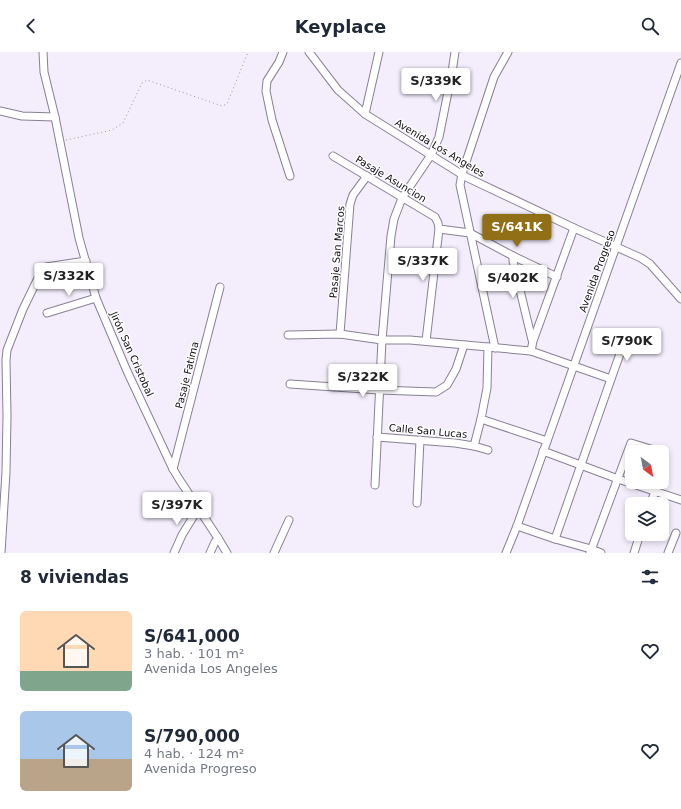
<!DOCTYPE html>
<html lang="es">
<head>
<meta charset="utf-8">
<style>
  body { margin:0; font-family:"DejaVu Sans",sans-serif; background:#f6f6f7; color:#1f2937; height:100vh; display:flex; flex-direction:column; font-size:15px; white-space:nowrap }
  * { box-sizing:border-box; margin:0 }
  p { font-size:13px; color:#747a83 }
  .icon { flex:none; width:22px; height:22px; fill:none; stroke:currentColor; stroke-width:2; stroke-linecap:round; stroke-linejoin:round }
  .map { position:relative; height:501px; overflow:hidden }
  .panel { display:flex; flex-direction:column; background:#fff; flex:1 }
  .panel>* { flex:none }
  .needle { width:26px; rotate:148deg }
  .fabs { position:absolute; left:625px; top:393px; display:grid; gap:8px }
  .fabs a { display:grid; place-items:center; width:44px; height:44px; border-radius:6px; background:#fff; box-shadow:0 2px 6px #0003; font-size:20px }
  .price { position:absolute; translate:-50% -34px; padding:0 9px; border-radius:4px; background:#fff; color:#222; font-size:13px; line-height:26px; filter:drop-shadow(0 1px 2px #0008) }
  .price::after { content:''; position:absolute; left:50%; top:24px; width:12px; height:9px; margin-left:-6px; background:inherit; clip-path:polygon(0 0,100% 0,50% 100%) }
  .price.current { background:#916f16; color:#fff }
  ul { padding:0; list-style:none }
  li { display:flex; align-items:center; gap:12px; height:100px; padding:0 20px }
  li span { display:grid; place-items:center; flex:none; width:112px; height:80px; border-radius:6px; color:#555 }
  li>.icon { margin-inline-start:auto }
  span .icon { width:48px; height:48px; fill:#fffc; stroke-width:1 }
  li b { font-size:17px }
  h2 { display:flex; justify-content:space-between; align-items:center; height:48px; padding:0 20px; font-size:17px }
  header { display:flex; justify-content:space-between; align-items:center; height:52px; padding:0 20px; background:#fff; font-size:18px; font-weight:800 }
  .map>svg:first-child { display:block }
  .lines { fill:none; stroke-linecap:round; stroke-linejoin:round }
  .minor-casing { stroke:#888096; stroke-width:9 }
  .path { stroke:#9a95a2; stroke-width:1; stroke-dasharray:1 3; stroke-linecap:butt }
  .minor { stroke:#fff; stroke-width:7 }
  .labels { text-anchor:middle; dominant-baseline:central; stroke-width:3; stroke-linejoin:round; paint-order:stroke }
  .street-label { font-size:10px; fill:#0d0a12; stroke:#fff }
</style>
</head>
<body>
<header><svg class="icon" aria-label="back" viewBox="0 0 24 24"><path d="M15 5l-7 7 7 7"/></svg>Keyplace<svg class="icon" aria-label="search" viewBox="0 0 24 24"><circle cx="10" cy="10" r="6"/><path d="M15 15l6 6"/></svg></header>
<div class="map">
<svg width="681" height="501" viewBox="0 0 681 501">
  <rect width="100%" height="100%" fill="#f3edfc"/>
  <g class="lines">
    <defs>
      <g id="minor">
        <path d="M43,0L44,20L55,65L79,186L96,246L127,319L173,417L179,427L218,486L227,501"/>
        <path d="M283,0L279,10L267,29L266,39L272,68L290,124"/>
        <path d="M309,0L338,38L365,62L466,125L574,176L641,206L650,212L681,247"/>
        <path d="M0,59L22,64L55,65"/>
        <path d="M365,62L379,0"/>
        <path d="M333,104L435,165L438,171L439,177L426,289"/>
        <path d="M439,177L470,181L513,204L557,225"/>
        <path d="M513,204V209L532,288"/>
        <path d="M47,261L96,246"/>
        <path d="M340,282L350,152L353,143L367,124"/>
        <path d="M288,283L340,282L382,288H410L531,299L611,327"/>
        <path d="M495,296L460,133L462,122L494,25L508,0"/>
        <path d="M531,299L533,289L574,176"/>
        <path d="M290,332L379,338L436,340L447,333L451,326L456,317L464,293"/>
        <path d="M481,367L547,389"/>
        <path d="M377,385L455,391L474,394L481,367L487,336L488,295"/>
        <path d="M474,394L488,398"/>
        <path d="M543,399L618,427L681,448"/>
        <path d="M173,417L220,235"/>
        <path d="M375,433L382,288L391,184L394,167L402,146L431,103L439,85L452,20L455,0"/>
        <path d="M417,451L420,388"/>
        <path d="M650,452L655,440"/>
        <path d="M517,474L555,487L591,497L601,501"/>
        <path d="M555,487L611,327L626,285"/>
        <path d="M1,501L6,420L7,364L6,308L7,298L23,257L41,220L43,217L46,215L86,209"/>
        <path d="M174,501L182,483L198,457"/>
        <path d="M210,501L215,490L218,486"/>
        <path d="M274,501L289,468"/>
        <path d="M506,501L517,474L681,11"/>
        <path d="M590,501L631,391L657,399"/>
        <path d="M634,501L640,482"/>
        <path d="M668,501L676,481"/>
      </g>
    </defs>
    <use href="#minor" class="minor-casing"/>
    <path class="path" d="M66,88L112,78L123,71L142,31L147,28L222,54L227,52L248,0"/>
    <use href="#minor" class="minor"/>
  </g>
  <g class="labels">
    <g class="street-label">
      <text transform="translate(440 96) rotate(31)">Avenida Los Angeles</text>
      <text transform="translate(391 127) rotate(31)">Pasaje Asuncion</text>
      <text transform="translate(337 200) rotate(-85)">Pasaje San Marcos</text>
      <text transform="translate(597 219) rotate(-70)">Avenida Progreso</text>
      <text transform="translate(132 302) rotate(66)">Jirón San Cristobal</text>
      <text transform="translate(187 323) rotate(-76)">Pasaje Fatima</text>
      <text transform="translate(428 379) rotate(5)">Calle San Lucas</text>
    </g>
  </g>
</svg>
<div class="fabs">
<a><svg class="needle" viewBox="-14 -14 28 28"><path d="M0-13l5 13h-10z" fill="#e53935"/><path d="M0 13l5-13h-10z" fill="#747a83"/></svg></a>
<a><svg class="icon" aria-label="layers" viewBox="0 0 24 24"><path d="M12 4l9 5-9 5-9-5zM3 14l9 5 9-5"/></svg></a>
</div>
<b class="price" style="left:436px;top:50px">S/339K</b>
<b class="price current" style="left:517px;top:196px">S/641K</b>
<b class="price" style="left:423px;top:230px">S/337K</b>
<b class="price" style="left:69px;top:245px">S/332K</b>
<b class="price" style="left:513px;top:247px">S/402K</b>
<b class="price" style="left:627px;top:310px">S/790K</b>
<b class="price" style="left:363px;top:346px">S/322K</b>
<b class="price" style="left:177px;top:474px">S/397K</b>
</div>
<section class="panel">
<h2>8 viviendas<svg class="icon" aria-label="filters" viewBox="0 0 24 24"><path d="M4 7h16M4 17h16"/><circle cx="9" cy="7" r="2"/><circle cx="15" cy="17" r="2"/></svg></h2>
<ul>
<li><span style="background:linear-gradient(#ffd9b3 75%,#7fa58c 0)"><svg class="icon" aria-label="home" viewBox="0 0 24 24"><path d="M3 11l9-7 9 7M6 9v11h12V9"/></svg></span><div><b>S/641,000</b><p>3 hab. · 101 m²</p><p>Avenida Los Angeles</p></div><svg class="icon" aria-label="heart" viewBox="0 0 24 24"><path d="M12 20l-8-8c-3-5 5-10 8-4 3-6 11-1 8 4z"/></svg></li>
<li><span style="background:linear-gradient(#a9c7e8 60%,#b9a48a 0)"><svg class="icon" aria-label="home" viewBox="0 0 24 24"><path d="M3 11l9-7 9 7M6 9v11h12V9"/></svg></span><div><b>S/790,000</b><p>4 hab. · 124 m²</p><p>Avenida Progreso</p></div><svg class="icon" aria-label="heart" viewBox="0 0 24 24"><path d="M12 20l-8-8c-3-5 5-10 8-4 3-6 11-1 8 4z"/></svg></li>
</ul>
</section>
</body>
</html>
